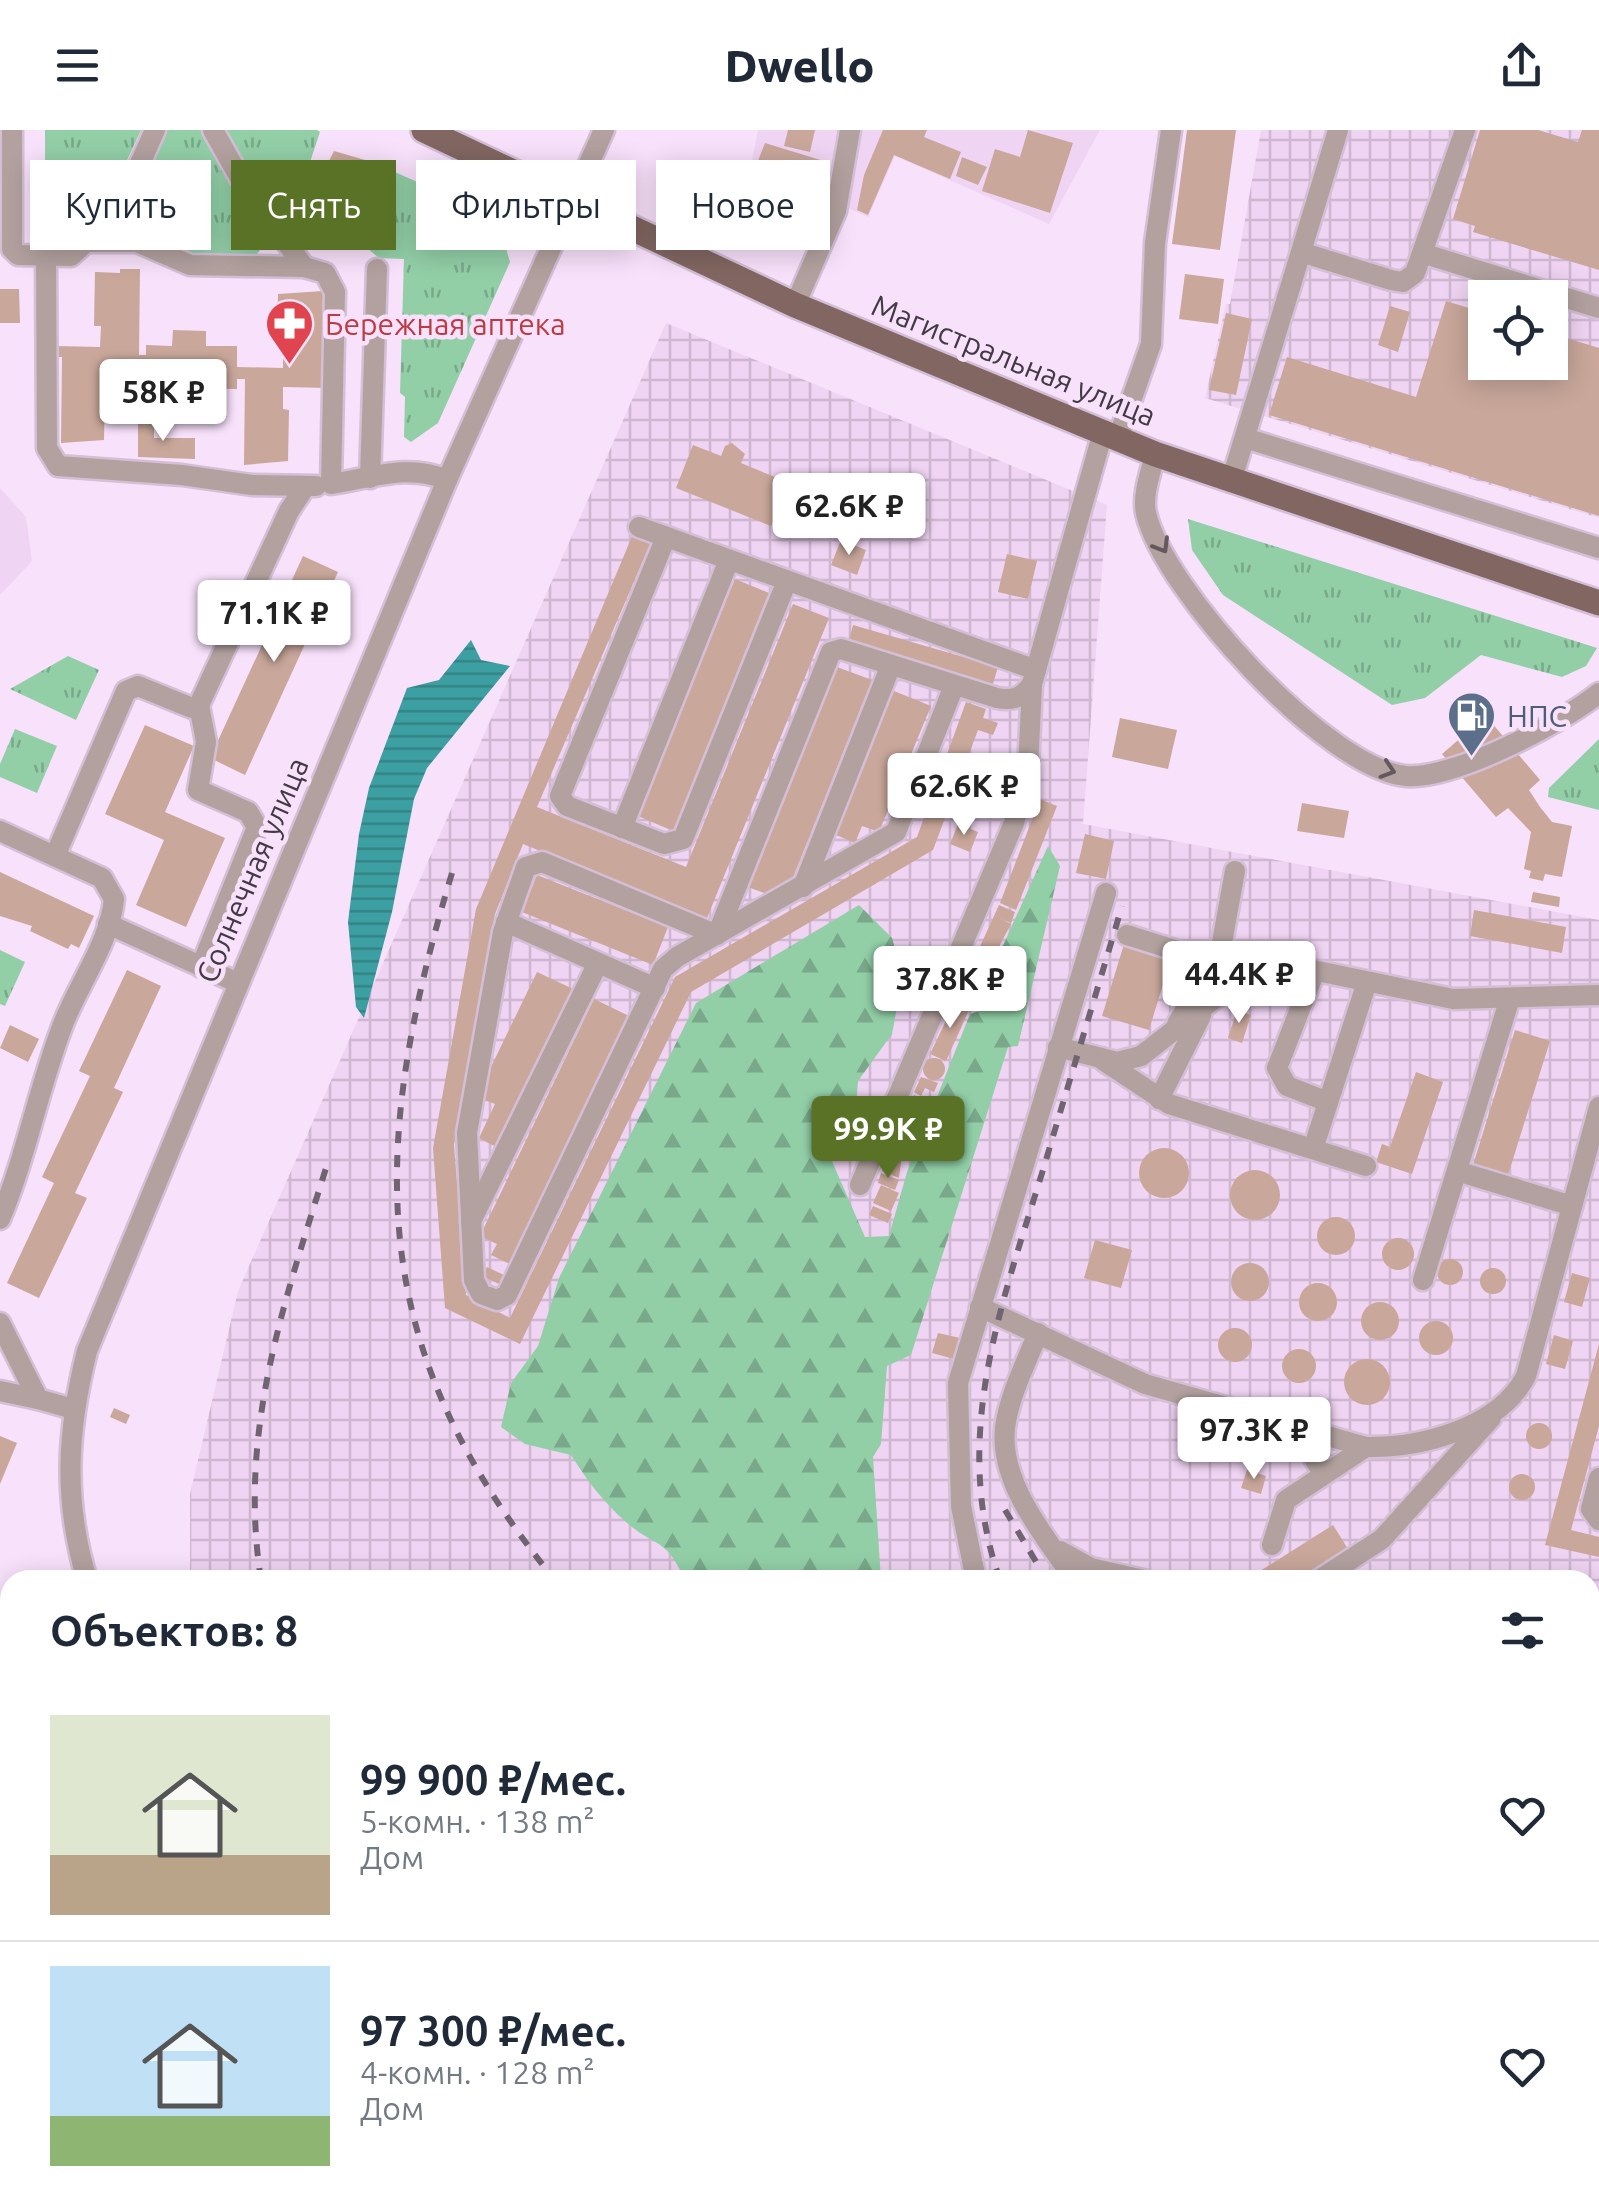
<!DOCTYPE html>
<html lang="ru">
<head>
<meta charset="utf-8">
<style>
  body { margin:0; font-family:Ubuntu,sans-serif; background:#f2f2f3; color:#1f2937; height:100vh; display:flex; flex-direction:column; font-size:38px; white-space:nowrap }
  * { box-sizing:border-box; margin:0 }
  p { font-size:32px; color:#747a83 }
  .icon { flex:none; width:55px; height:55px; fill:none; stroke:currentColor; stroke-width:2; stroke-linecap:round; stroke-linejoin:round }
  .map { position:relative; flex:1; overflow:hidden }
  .side { position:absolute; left:0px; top:1440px; width:1600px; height:642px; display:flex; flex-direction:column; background:#fff; border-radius:30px 30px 0 0; box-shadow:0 5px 25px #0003 }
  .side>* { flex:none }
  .top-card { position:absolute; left:30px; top:30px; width:1000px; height:90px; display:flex; gap:20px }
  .tools { position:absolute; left:1468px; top:150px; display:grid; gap:20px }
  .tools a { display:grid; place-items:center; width:100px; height:100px; border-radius:0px; background:#fff; box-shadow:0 5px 25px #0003; font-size:50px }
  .price { position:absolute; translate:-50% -85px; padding:0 22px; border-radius:10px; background:#fff; color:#222; font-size:32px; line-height:65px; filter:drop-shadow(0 2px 5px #0008) }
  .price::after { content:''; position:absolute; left:50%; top:60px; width:30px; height:22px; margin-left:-15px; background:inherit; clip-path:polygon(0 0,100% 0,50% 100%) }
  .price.on { background:#597225; color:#fff }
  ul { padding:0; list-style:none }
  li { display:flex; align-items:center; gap:30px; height:250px; padding:0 50px }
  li+li { border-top:2px solid #e0e1e3 }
  li span { display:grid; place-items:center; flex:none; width:280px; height:200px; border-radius:0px; color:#555 }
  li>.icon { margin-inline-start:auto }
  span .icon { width:120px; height:120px; fill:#fffc; stroke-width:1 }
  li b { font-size:42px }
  h2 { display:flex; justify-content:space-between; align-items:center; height:120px; padding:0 50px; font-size:42px }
  .tag { padding:0 35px; border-radius:0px; background:#fff; box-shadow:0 5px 25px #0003; font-size:35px; line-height:90px }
  .tag.on { background:#597225; color:#fff }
  header { display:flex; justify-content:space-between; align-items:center; height:130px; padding:0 50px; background:#fff; font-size:45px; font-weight:800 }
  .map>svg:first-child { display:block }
  .built { fill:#f0d4f3 }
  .industrial { fill:url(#industrial-grid); fill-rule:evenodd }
  .grass { fill:url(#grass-tufts) }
  .forest { fill:url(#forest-firs) }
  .water { fill:url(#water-rules) }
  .building { fill:#c9a79b }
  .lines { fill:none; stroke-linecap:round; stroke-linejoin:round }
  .minor-casing { stroke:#d4bfd6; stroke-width:25 }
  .major-casing { stroke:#d4bfd6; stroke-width:30 }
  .minor { stroke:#b2a19f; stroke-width:20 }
  .major { stroke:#826661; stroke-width:25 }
  .rail { stroke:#706372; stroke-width:6; stroke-dasharray:12 12; stroke-linecap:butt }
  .oneway { stroke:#64585f }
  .labels { text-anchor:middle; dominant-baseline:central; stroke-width:9; stroke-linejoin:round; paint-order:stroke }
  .health-label { font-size:30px; fill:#be3a42; stroke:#f8e1fb; text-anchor:start }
  .street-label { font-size:30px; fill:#423944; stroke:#f8e1fb }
  .service-label { font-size:30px; fill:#4e5e75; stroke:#f8e1fb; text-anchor:start }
</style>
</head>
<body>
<header><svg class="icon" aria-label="menu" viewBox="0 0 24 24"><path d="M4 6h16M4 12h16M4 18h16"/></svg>Dwello<svg class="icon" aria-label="share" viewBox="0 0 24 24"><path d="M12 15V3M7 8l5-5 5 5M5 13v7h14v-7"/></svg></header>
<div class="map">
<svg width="1599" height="2082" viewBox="0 0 1599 2082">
  <defs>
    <pattern id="industrial-grid" width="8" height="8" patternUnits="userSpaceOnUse" patternTransform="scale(2.5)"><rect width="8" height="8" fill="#f0d4f3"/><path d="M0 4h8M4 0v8" fill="none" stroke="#cfb7d2"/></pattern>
    <pattern id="grass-tufts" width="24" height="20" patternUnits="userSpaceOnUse" patternTransform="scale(2.5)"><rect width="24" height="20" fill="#92cfa7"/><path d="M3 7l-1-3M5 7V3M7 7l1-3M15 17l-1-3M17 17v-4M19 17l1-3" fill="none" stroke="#79a98a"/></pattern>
    <pattern id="forest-firs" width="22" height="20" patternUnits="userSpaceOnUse" patternTransform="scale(2.5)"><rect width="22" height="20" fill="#92cfa7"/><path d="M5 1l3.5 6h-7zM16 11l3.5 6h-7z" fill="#79a98a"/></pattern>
    <pattern id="water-rules" width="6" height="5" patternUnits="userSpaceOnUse" patternTransform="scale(2.5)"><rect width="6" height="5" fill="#3c9fa1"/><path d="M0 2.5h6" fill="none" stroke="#348385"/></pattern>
  </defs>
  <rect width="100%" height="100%" fill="#f8e1fb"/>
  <g class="built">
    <path d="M758,0H1100L1049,94L895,26L868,87L751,35Z"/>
    <path d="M0,358L26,387L32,431L0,465Z"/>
  </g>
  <g class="industrial">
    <path d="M1261,0H1599V388L1205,268L1226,174H1230ZM1485,168H1550V232H1485Z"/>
    <path d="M666,193L1107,375L1083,694L1599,790V2082H563L555,2073L1590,2072V1450H190V1364L238,1161Z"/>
  </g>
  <g class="grass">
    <path d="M45,0H141L107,74H45Z"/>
    <path d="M167,0H317L320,2L310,32L371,58L381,36L497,87L510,132L438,293L411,312L404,307L405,267L400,263L404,129L379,128L367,118L265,114L253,129C199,127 161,128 131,77Z"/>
    <path d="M1188,389L1591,516L1597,518L1586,536L1562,547L1481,525L1425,568L1392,575L1223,465L1192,420Z"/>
    <path d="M68,526L99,540L76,590L10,559Z"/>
    <path d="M15,599L57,616L37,663L0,647V634Z"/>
    <path d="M1599,609V680L1548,667L1549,658Z"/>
    <path d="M0,820L25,832L5,876L0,874Z"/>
  </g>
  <g class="forest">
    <path d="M1048,716L1060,736L1018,916L1008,917L911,1225L887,1236L881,1314L873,1327L881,1450H685C665,1406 657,1419 626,1392C603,1372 587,1350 571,1325L525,1314L501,1297L511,1253L538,1216L559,1148L696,873L859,775L892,808L903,846L892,904L858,951L853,1013L828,1022L865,1107L889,1106L907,1042L970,884L979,881L985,868L980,864L990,847L1003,852L1010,840L996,831Z"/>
    <path d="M0,1826C6,1855 22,1897 0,1922Z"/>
    <path d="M457,2072L466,2082H206L200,2073Z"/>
  </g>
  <path class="water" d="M471,510L481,530L510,536L427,638L414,669L392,782L364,888L356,877L348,792L359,704L369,658L407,558L439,550Z"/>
  <g class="building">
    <path d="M788,0H815L810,22L784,16Z"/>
    <path d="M883,0H927L924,7L961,22L950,49L894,25L868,85L857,80L864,45Z"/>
    <path d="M1028,0L1073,13L1050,83L982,61L995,19L1020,27Z"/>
    <path d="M1187,0H1236L1220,120L1172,114Z"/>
    <path d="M1480,0H1538L1578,12L1582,0H1599V140L1473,102L1475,96L1453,89Z"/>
    <path d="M765,13L827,32L815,60L756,36Z"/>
    <path d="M334,21L372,32L364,50L329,31Z"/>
    <path d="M962,27L987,37L978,55L956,46Z"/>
    <path d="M764,78L782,86L775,101L758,93Z"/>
    <path d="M120,139H140L139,225H146V215L172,216L173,200L206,201V216H237V237L283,238V217H277L278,164L323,161L322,247H330L329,258L283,257V279L289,280L288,331L244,335L245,249H237V259L146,258V236L100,235V258H105L104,310L61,313L62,227H54L55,216L100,217L101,196H94L95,142L120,143Z"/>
    <path d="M1185,144L1224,149L1218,194L1179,189Z"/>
    <path d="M0,159H19L20,193H0Z"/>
    <path d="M1446,171L1485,183V232H1550V203L1599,218V386L1269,285L1287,227L1416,267Z"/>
    <path d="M1390,176L1410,182L1398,222L1378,215Z"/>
    <path d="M1226,183L1252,189L1236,265L1209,260Z"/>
    <path d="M138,290H154V308H195V329L138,327Z"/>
    <path d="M732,313L745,324L741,333L789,353L771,396L676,358L693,315L721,326L725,316Z"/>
    <path d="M633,404L651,412L537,677L686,737L793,474L829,488L707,788L523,714L495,784L454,1015L466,1165L510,1188L675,847L917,707L966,572L986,579L983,588L998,593L993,605L978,600L933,720L691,862L520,1214L445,1178L433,1018L476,779Z"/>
    <path d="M841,410L866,420L857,445L831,435Z"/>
    <path d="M1007,424L1037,431L1028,469L998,462Z"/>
    <path d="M303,426L338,442L245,645L210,628Z"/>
    <path d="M735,449L769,463L673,701L638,686Z"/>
    <path d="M853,495L998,537L992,557L848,514Z"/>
    <path d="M837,537L872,550L792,750L767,764L748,757Z"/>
    <path d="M894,561L931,576L879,702L862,696L855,713L836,705Z"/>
    <path d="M1486,586L1540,650L1529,660L1540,677L1552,692L1572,696L1562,747L1545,744L1543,751L1529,748L1531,741L1524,739L1531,702L1508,678L1496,687L1442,624Z"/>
    <path d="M1120,588L1177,600L1168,639L1112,627Z"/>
    <path d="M145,595L194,616L165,682L225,708L186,797L136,775L164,710L105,684Z"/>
    <path d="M1040,669L1057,676L1016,780L1000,773Z"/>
    <path d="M1302,673L1349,681L1344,708L1297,701Z"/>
    <path d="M958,694L978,702L970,722L950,714Z"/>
    <path d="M1085,704L1114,711L1106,749L1076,743Z"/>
    <path d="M0,742L94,786L79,818L71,814L68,819L30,801L32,796L0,786Z"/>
    <path d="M537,745L668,797L653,835L522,782Z"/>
    <path d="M1533,762L1560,767L1559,777L1531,772Z"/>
    <path d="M999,775L1015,782L1011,793L999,788L1011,794L992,830L977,823Z"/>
    <path d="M1474,780L1566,797L1562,823L1470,806Z"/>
    <path d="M1125,811L1172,825L1149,900L1102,886Z"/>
    <path d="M977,825L1006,840L1001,848L987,841L974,867L981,871L976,880L955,868Z"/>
    <path d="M127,840L161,856L114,958L123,962L75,1063L87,1068L39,1168L7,1153L54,1053L42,1047L90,946L79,941Z"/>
    <path d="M537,842L573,859L496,1017L479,1008L495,974L482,969L488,943Z"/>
    <path d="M594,869L629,886L510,1134L491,1125L497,1114L480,1106Z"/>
    <path d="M956,870L970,878L946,931L930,924Z"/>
    <path d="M1237,880L1251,885L1242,913L1228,908Z"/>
    <path d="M10,895L39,909L28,932L0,918Z"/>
    <path d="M1515,900L1550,911L1507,1048L1472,1038Z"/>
    <circle cx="934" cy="939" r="11"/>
    <path d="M1416,942L1443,952L1412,1044L1376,1032L1382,1014L1390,1017Z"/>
    <path d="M921,947L938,953L934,962L925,958L921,966L914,962Z"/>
    <path d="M914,965L931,973L927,981L910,973Z"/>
    <path d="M909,975L926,981L908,1026L890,1019Z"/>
    <circle cx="1164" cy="1043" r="25"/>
    <path d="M890,1021L902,1025L899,1048L882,1041Z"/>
    <circle cx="1255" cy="1065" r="25"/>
    <path d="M881,1043L899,1050L895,1060L878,1053Z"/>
    <path d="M881,1055L899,1063L891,1081L873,1073Z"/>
    <path d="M873,1076L892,1084L888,1093L869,1085Z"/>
    <circle cx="1336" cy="1106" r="19"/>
    <circle cx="1398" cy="1124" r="16"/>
    <path d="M1095,1110L1132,1120L1121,1158L1084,1148Z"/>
    <circle cx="1450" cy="1142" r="13"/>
    <circle cx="1250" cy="1152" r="19"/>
    <path d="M487,1137L504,1145L499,1154L482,1146Z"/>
    <circle cx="1493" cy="1151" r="13"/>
    <path d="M1572,1143L1590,1148L1582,1177L1564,1172Z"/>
    <circle cx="1318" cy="1172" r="19"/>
    <circle cx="1380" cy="1191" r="19"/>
    <circle cx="1436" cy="1208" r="17"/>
    <circle cx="1235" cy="1215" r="17"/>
    <path d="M938,1203L960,1208L954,1229L932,1223Z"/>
    <path d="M1554,1205L1573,1211L1565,1239L1546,1234Z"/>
    <path d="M1599,1214V1296L1571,1400L1599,1407V1427L1545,1415Z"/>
    <circle cx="1299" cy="1236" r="17"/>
    <circle cx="1367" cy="1252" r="23"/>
    <path d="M114,1278L130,1285L126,1294L110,1287Z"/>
    <circle cx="1539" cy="1306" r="13"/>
    <path d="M0,1306L17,1313L0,1354Z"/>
    <path d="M1247,1340L1266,1346L1261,1364L1241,1358Z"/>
    <circle cx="1522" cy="1357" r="13"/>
    <path d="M1333,1395L1348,1419L1298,1450H1258L1254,1445Z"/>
  </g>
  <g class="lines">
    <defs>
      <g id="minor">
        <path d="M12,0V119L18,125L71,126L119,81L155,0"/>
        <path d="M213,0L240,48L304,137"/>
        <path d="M87,112H137L190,135L304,137L325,143L335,162L331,354C371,348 409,333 447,350"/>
        <path d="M1304,123L1391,150L1403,152L1415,143L1465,0"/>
        <path d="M1425,124L1599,178"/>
        <path d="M46,126L47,318L58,336L182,345L252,355L316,356"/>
        <path d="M795,175L836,81L850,0"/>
        <path d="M1118,308L1151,214L1155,113L1171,0"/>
        <path d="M1245,308L1599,418"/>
        <path d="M1155,324C1151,342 1142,365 1146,383C1163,459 1327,639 1406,646C1453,650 1562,593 1599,563"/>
        <path d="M370,348L377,139"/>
        <path d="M1231,352L1338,0"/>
        <path d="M639,397L1036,540"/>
        <path d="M666,407L560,666L567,676L664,714L683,709L787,451"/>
        <path d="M954,556L896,702L677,827L663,839L507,1165L497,1170L481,1164L474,1150L467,1003L503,802L526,737L542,732L717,805L831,522L841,519L997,568C1013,571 1022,568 1032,554L1103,302"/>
        <path d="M199,575L206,612L198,660L248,682L257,697L201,837"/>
        <path d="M622,698L729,430"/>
        <path d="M0,701L102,748L114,769C110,813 77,856 62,897C38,960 26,1027 0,1089"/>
        <path d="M55,726L126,561L138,556L192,578L199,575L289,381L305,357"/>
        <path d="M1235,741L1221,818L1264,830"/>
        <path d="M803,757L891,535"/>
        <path d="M506,792L655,858"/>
        <path d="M108,794L238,853"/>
        <path d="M1127,805L1213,832"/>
        <path d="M1315,841L1277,938L1287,956L1328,972"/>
        <path d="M1177,894L1221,818"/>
        <path d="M1058,917L1117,932L1141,926L1264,830L1453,869L1599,865"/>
        <path d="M1104,931L1169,974L1366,1036"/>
        <path d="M1159,969L1201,886"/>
        <path d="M1313,1019L1367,852"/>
        <path d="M1457,1041L1572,1076"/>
        <path d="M860,1055L1014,693L1028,639L1032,554"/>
        <path d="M471,1091L598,833"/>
        <path d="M1423,1150L1510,868"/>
        <path d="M980,1177L1145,1254L1366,1317C1421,1318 1499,1298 1526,1246L1599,977"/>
        <path d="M0,1193L38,1269L73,1279"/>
        <path d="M1038,1203C1026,1233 1009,1266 1005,1298C999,1353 1046,1408 1075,1450"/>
        <path d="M0,1261L38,1269"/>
        <path d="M1294,1297L1324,1344"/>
        <path d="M1599,1348L1591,1379L1599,1390"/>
        <path d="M1272,1415L1286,1370L1366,1317"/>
        <path d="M1060,1421L1091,1438L1143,1450"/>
        <path d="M87,1450C63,1370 67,1301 87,1221L447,350L604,0"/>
        <path d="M976,1450L961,1376L958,1253L1106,763"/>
        <path d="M1319,1450L1382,1409L1491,1288"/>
        <path d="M1590,1490L1599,1488"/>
        <path d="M0,1657L10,1656"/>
        <path d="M507,2072L516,2082"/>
      </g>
      <path id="major" d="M424,0L795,175L1155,324L1599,473"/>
    </defs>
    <use href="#minor" class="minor-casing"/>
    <use href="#major" class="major-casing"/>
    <use href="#minor" class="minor"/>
    <use href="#major" class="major"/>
    <g class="rail">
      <path d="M452,743C368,1021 364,1217 555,1450"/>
      <path d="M1005,1380L1047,1450"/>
      <path d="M261,1450C238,1303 283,1176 326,1038"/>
      <path d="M1000,1450C950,1309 1001,1176 1043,1040C1069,952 1096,864 1122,776"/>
      <path d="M1590,1766L1599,1768"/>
      <path d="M632,2072L642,2082"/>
      <path d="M652,2072L665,2082"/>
      <path d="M996,2072L1038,2082"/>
    </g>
  </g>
  <defs><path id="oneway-chevron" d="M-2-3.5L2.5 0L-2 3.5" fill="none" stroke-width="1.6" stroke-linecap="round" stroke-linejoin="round" transform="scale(2.5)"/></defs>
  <g class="oneway">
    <use href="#oneway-chevron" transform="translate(1162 416) rotate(59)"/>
    <use href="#oneway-chevron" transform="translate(1388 640) rotate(18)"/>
  </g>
  <defs>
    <symbol id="pharmacy-pin" viewBox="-11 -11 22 30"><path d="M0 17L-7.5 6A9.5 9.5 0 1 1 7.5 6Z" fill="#e0444e" stroke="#f8e1fb"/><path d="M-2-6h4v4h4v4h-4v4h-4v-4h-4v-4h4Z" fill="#fff"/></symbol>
    <symbol id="fuel-pin" viewBox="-11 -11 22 30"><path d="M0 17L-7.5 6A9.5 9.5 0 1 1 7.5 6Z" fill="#5c6f8a" stroke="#f8e1fb"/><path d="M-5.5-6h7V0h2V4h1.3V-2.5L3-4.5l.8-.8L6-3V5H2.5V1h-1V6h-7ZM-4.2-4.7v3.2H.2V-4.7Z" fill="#fff"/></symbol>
  </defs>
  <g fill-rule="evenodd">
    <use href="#pharmacy-pin" x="262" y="166" width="55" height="75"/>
    <use href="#fuel-pin" x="1444" y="558" width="55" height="75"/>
  </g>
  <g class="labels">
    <g class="health-label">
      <text x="325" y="194">Бережная аптека</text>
    </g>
    <g class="street-label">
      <text transform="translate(1014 230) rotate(22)">Магистральная улица</text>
      <text transform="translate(252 740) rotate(-67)">Солнечная улица</text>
    </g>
    <g class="service-label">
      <text x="1507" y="586">НПС</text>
    </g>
  </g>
</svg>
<div class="tools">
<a><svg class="icon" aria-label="locate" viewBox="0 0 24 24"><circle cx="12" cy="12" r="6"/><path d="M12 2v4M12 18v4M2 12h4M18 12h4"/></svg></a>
</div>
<b class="price" style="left:163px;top:314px">58K ₽</b>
<b class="price" style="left:849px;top:428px">62.6K ₽</b>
<b class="price" style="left:274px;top:535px">71.1K ₽</b>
<b class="price" style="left:964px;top:708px">62.6K ₽</b>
<b class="price" style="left:1239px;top:896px">44.4K ₽</b>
<b class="price" style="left:950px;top:901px">37.8K ₽</b>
<b class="price on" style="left:888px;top:1051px">99.9K ₽</b>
<b class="price" style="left:1254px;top:1352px">97.3K ₽</b>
<div class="top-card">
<a class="tag">Купить</a>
<a class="tag on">Снять</a>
<a class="tag">Фильтры</a>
<a class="tag">Новое</a>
</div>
<section class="side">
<h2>Объектов: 8<svg class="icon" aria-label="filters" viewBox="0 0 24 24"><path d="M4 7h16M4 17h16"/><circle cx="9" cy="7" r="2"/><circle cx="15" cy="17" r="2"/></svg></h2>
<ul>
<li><span style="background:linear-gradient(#dfe7d0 70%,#b9a48a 0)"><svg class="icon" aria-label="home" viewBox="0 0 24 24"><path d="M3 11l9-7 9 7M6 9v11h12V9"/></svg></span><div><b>99 900 ₽/мес.</b><p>5-комн. · 138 m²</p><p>Дом</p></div><svg class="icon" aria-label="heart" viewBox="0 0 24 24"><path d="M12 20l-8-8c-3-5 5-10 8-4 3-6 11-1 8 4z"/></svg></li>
<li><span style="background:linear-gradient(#bfe0f5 75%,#8fb573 0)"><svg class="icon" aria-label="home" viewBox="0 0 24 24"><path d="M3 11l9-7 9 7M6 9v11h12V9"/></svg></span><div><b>97 300 ₽/мес.</b><p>4-комн. · 128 m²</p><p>Дом</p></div><svg class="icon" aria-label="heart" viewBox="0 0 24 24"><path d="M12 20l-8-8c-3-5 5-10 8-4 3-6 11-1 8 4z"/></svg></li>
</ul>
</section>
</div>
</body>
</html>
